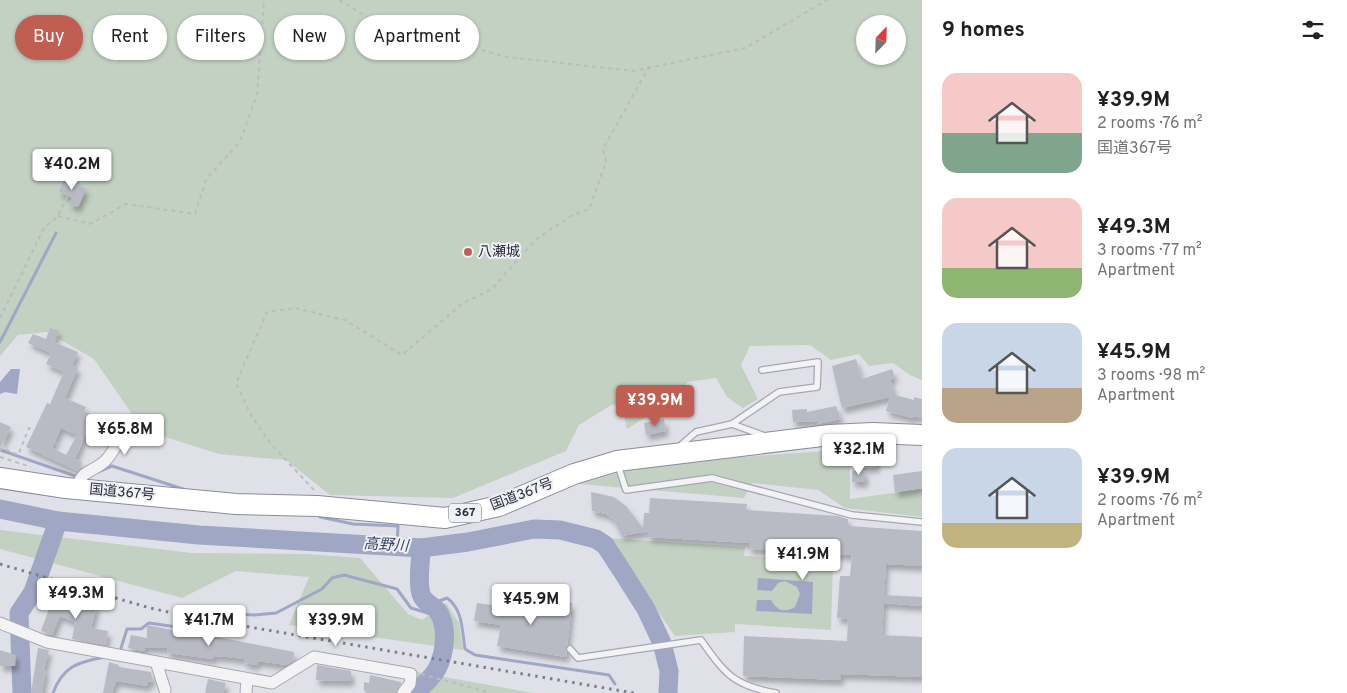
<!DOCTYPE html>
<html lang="en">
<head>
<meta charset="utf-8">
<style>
  body { margin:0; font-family:Overpass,"Noto Sans JP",sans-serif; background:#f6f6f6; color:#202124; height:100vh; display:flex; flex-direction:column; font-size:19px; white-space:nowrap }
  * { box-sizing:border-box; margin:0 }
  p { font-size:16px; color:#757577 }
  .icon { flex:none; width:28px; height:28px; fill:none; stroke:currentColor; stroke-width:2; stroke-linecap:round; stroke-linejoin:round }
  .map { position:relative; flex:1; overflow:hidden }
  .drawer { display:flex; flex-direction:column; background:#fff; width:425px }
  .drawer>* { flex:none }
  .top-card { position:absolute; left:15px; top:15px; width:475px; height:45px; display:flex; gap:10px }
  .needle { width:32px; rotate:23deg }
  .buttons { position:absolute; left:856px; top:15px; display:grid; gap:10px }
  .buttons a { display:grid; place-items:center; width:50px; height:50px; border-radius:50%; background:#fff; box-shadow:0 1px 4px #0004; font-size:25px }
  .price { position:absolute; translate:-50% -42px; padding:0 11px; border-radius:5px; background:#fff; color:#222; font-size:16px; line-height:32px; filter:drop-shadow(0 1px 2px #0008) }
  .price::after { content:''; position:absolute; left:50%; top:30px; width:15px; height:11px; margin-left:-8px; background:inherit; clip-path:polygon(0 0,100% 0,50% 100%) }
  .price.active { background:#c05e52; color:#fff }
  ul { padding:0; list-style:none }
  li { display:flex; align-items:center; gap:15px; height:125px; padding:0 20px }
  li span { display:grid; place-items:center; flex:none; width:140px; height:100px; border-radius:15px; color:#555 }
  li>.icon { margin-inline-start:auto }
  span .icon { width:60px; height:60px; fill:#fffc; stroke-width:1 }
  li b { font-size:21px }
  h2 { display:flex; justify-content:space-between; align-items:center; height:60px; padding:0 20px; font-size:21px }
  .pill { padding:0 18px; border-radius:22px; background:#fff; box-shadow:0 1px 4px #0004; font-size:18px; line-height:45px }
  .pill.active { background:#c05e52; color:#fff }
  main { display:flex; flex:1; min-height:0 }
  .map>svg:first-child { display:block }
  .green { fill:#c2d1c2; fill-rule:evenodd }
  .water { fill:#9fa7c4 }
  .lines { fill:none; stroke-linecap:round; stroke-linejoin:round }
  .stream { stroke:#9fa7c4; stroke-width:3 }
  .river { stroke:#9fa7c4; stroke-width:19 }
  .building { fill:#b8bac4; fill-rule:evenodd; filter:url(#shadow) }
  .service-casing { stroke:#a6a7b2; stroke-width:8 }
  .minor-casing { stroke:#a6a7b2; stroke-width:13 }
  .trunk-casing { stroke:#898c9d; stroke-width:22 }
  .path { stroke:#bbbcc2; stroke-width:2; stroke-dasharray:4 4; stroke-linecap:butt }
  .service { stroke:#f3f3f6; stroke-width:5.5 }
  .minor { stroke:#f3f3f6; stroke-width:11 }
  .trunk { stroke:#fff; stroke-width:20 }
  .rail { stroke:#7b7e90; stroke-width:3; stroke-dasharray:2.5 5; stroke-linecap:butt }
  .poi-dot { fill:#c05e52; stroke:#f0f1f5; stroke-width:2 }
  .labels { text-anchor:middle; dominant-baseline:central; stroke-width:4; stroke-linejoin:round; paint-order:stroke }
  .shield { fill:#f0f1f5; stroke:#666875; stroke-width:1 }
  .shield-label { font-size:12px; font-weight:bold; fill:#2b2d3e }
  .poi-label { font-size:14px; fill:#2b2d3e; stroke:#f0f1f5; text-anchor:start }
  .street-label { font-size:14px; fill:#2b2d3e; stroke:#f0f1f5 }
  .water-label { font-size:15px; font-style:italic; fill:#39436d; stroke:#f0f1f5 }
</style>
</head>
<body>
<main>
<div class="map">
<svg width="922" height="693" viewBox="0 0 922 693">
  <defs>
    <filter id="shadow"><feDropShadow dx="3" dy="5.5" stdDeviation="2.5" flood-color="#0004"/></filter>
  </defs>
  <rect width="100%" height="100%" fill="#e0e1e8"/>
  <g class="green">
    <path d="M0,0H922V380L910,375L893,363L869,366L859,354L831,360L810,345L750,346L741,365L758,399L743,408L727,397L716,378L687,382L673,413H652L627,429L623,410L613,404L579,425L566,451L453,498L330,495L286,460L219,454L143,430L94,359L47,332L18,335L0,356ZM865,24H898V56H865Z"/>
    <path d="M850,449V499L922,489V517L845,508L818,490L752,483L744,498L579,484L631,469L727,458Z"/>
    <path d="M0,530L192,553L307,554L360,558L408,614L422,620L446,603L459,623L463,650L289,625L309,577L236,571L182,598L0,549Z"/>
    <path d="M607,538L745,547L744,556L833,562L831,630L735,624V632L675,636Z"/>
    <path d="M411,671L533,693H396Z"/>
  </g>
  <g class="water">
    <path d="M11,369H20L17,394L5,392L0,394V382Z"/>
    <path d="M758,578L813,582L812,614L756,611L757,600H771C777,611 785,613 795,607L800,594L797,587L785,581L778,583L772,591L757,590Z"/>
  </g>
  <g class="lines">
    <g class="stream">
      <path d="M0,342L56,233"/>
      <path d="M0,450L78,477"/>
      <path d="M98,472L112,466L183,489"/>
      <path d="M320,517L353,524L398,526L397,547"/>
      <path d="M121,648L127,629H141L149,623L177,627L182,624L186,611L254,615L276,613L322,589L332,578L344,575L397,589L411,608L431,614L439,601L447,598C463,609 462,631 465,649L475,655L609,675L615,684"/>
      <path d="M53,693C63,666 78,662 105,657"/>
    </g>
    <g class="river">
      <path d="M0,509L58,521L199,535L421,548L468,542L534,529L560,530L596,539L605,545L622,571L646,609L662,643L669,671L668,693"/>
      <path d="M22,693L19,613L33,592L58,521"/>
      <path d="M417,693C423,684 432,678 437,669C445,653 448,629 439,613C435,605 424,604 421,594C417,580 421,563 421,548"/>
    </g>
  </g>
  <g class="building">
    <path d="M65,176L78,182L77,185L86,189L78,207L69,204L72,198L59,192Z"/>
    <path d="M50,328L59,331L54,342L78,352L72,365L78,368L65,398L86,407L84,411L96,417L89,432L87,431L75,459L82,462L78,471L26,447L47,403L50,404L64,372L46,364L51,353L28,343L33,334L46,339ZM61,428L77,435L66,455L52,448Z"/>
    <path d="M856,359L862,379L892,369L895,377L890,379L895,395L914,400V397L922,399V418L913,416L912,418L886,411L890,397L842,408L832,366Z"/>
    <path d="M836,406L841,419L817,424V421L793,422L792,410L807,409V412Z"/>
    <path d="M664,419L666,431L646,435L644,423Z"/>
    <path d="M0,422L11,427L0,448Z"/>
    <path d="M857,456H877V467L857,468Z"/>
    <rect x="852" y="471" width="13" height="11"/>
    <path d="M922,471V488L895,492L893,475Z"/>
    <path d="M591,492L614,497L626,506L643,528L644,513H649L650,498L747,504L746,510L838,516L848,519V526L922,531V566L886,564L884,595L922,597V606L884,603L882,635L922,637V677L841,674V680L743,676L744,636L847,641L848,619L837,618L840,576H850L852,555L749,549V543L648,537V531L622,536L613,519L606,514L592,511Z"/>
    <path d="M61,595L97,606L91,628L108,631L106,645L72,639L75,622L60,616L52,635L41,631L51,603L57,606Z"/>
    <path d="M536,597L572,603L566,657L497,646L501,625L474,621L477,603L514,608L515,605L534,608Z"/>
    <path d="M147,625L192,634V632L294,652L293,661L287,665L258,661L257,665L244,663L245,659L228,657L214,656L213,659L167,653L168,648L145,647L144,651L128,648L131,635L147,638Z"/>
    <path d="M38,648L49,650L44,670L46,671L42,693H31Z"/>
    <path d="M0,650L16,655L15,666H0Z"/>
    <path d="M109,662L119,665V667L151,672L153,682L148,681V686L116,681L112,693H103Z"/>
    <path d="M317,665L351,671V681L316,680Z"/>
    <path d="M370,675L401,682V684L396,692L367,693L364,690V682L369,683Z"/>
    <path d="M208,679L226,683L223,693H205Z"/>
  </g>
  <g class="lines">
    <defs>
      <g id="service">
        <path d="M732,424L765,436"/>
        <path d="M680,446L696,432L732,424L779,392L817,387L818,362L762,370"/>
        <path d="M618,465L626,490L712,478L852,515L922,522"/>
        <path d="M570,649L578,658L701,640C725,674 734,686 776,693"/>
      </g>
      <g id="minor">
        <path d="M77,489C80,471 92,472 104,462C110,457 114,448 119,442L100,426"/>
        <path d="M0,623L47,642L272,683L314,657L411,674L410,684L403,693"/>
        <path d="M156,662L165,690"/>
        <path d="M246,693L247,679"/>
      </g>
      <path id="trunk" d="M0,478L66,488L236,504L317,506L445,518L499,506L574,474L617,461L830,435L873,433L922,435"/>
    </defs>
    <use href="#service" class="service-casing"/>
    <use href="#minor" class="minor-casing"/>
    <use href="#trunk" class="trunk-casing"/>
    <g class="path">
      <path d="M339,0L372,20L507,57L633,71L745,48L827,0"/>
      <path d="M58,216L90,224L126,204L195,214L206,180L240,141L257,95L264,0"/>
      <path d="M0,318L44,228L58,216L77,176"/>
      <path d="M0,451L2,448L18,455L29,428L61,446"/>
      <path d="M0,457L31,467"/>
      <path d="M314,490L271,444L252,417L236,383L267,312L295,308L345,320L402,355L463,303L492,289L535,240L571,216L589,209L606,162L603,149L649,67"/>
      <path d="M421,674L491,693"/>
    </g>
    <use href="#service" class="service"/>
    <use href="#minor" class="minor"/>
    <use href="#trunk" class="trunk"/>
    <path class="rail" d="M0,564L150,608L191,617L634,693"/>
  </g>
  <circle class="poi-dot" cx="468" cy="252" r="5"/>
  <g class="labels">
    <rect class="shield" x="449" y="503.5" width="32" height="19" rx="4"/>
    <g class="shield-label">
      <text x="465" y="513">367</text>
    </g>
    <g class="poi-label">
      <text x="478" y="252">八瀬城</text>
    </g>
    <g class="street-label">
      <text transform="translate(122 493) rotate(5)">国道367号</text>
      <text transform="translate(522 495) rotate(-21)">国道367号</text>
    </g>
    <g class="water-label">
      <text transform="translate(386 546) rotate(3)">高野川</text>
    </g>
  </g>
</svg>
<div class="buttons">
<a><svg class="needle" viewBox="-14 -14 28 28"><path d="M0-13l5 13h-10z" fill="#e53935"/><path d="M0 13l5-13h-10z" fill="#757577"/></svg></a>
</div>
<b class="price" style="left:72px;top:191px">¥40.2M</b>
<b class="price active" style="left:655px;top:427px">¥39.9M</b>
<b class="price" style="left:125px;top:456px">¥65.8M</b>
<b class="price" style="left:859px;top:476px">¥32.1M</b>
<b class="price" style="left:803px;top:581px">¥41.9M</b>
<b class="price" style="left:76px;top:620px">¥49.3M</b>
<b class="price" style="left:531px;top:626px">¥45.9M</b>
<b class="price" style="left:209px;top:647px">¥41.7M</b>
<b class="price" style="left:336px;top:647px">¥39.9M</b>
<div class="top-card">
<a class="pill active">Buy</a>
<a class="pill">Rent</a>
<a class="pill">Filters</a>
<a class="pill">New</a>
<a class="pill">Apartment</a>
</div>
</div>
<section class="drawer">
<h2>9 homes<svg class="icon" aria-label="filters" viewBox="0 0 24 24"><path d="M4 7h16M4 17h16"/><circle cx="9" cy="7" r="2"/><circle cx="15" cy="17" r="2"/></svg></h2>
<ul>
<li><span style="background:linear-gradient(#f6c9c9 60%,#7fa58c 0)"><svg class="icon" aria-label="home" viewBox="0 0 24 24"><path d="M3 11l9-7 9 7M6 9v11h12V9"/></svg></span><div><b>¥39.9M</b><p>2 rooms · 76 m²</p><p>国道367号</p></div></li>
<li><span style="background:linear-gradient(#f6c9c9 70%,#8fb573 0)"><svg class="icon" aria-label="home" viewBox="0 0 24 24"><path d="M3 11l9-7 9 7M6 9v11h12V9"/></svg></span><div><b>¥49.3M</b><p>3 rooms · 77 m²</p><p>Apartment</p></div></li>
<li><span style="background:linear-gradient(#c9d6e8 65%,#b9a48a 0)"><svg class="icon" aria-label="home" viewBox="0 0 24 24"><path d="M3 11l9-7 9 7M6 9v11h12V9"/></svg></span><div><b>¥45.9M</b><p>3 rooms · 98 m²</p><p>Apartment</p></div></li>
<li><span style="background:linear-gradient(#c9d6e8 75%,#c2b280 0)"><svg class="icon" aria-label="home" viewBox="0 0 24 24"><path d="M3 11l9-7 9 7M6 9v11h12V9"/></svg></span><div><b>¥39.9M</b><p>2 rooms · 76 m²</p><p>Apartment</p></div></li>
</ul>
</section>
</main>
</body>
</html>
